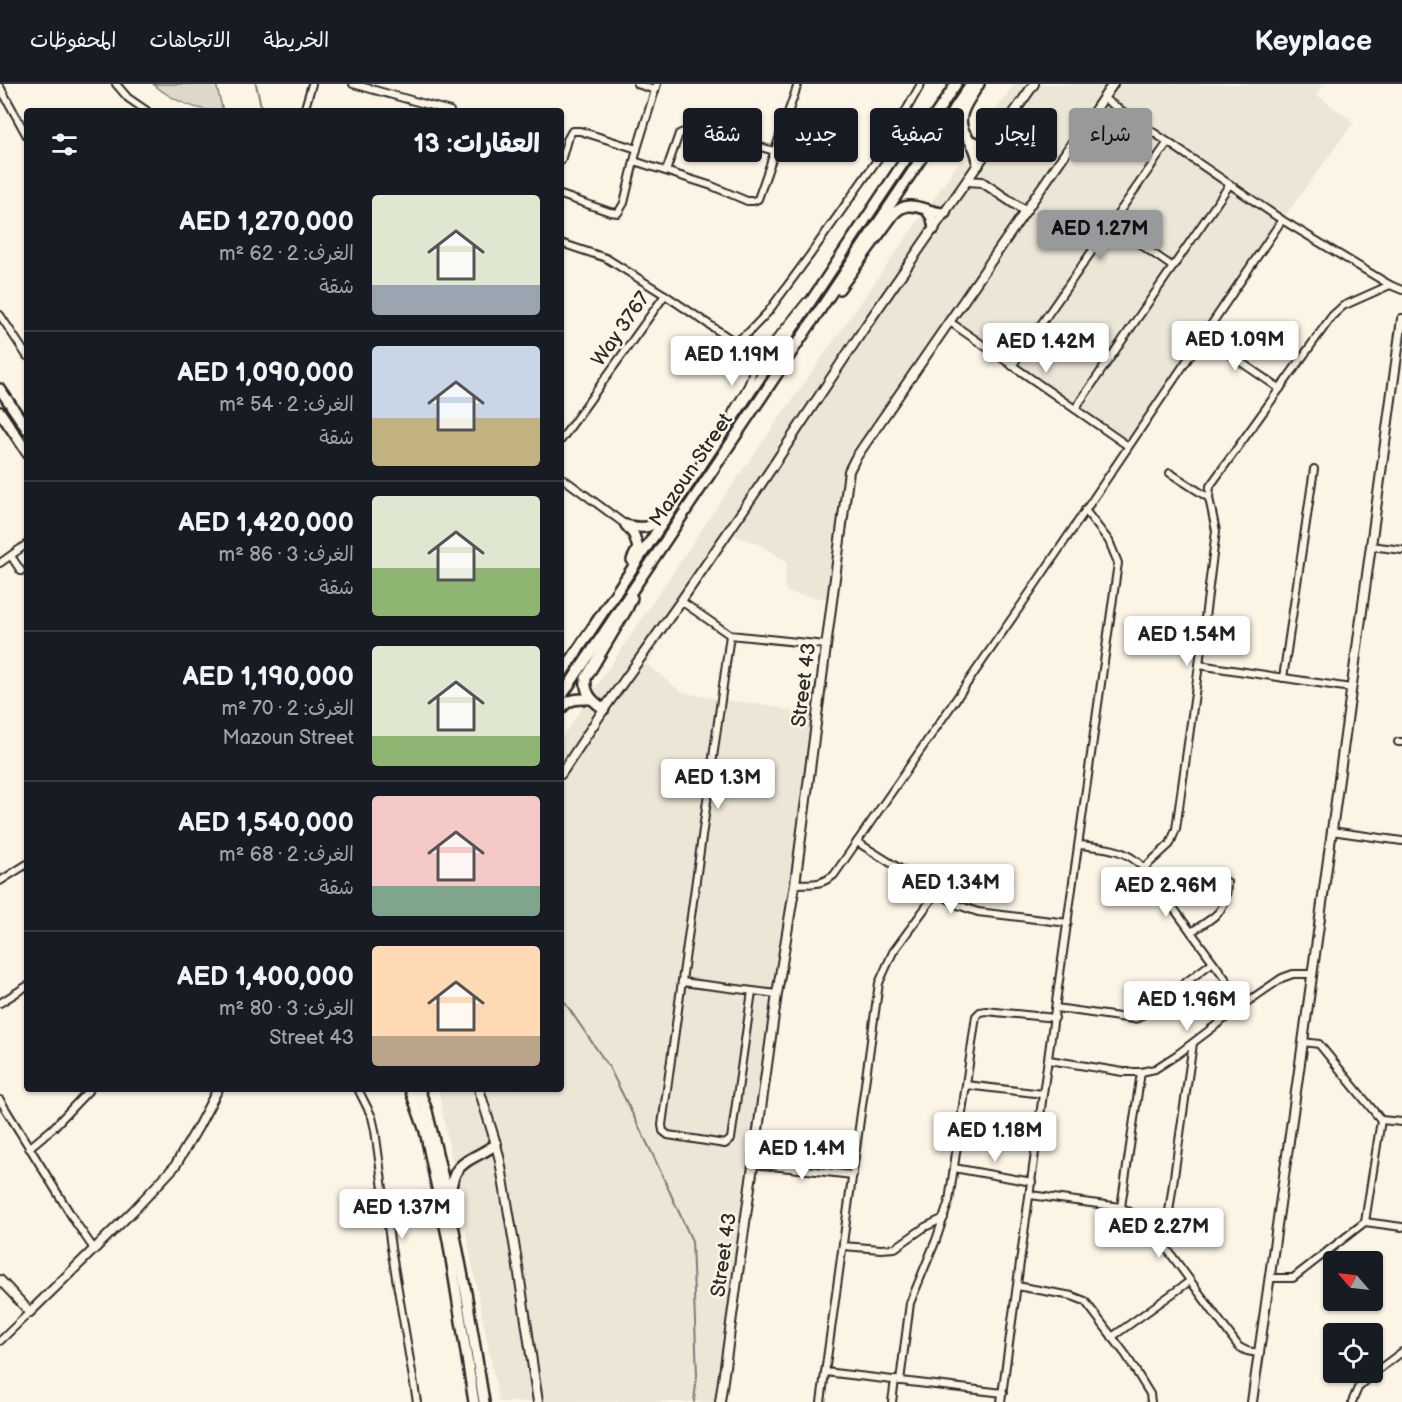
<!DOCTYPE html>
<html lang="ar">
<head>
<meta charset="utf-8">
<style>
  body { margin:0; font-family:"Balsamiq Sans","Playpen Sans Arabic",sans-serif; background:#20242c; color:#f1f3f6; direction:rtl; height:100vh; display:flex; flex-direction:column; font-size:22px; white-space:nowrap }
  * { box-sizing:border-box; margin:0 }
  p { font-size:20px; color:#9ea1a6 }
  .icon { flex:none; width:33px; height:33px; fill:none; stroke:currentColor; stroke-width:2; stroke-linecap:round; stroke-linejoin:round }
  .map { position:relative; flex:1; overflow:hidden; direction:ltr }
  .details { position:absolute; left:24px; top:24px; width:540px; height:984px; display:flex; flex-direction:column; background:#171b24; border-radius:6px; box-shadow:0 2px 4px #0004; direction:rtl }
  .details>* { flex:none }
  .banner { position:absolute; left:582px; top:24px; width:570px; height:54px; direction:rtl; display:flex; gap:12px }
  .needle { width:39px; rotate:298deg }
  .fabs { position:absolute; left:1323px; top:1167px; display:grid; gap:12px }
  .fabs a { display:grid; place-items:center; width:60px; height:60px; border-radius:6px; background:#171b24; box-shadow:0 2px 4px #0004; font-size:30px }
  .price { position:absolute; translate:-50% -51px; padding:0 14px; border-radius:6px; background:#fff; color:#222; font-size:20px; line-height:39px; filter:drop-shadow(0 2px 3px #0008) }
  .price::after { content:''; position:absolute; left:50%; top:36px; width:18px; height:14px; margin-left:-9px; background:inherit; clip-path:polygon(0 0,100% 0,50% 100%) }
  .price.current { background:#98999b; color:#111 }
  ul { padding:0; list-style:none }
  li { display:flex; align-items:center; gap:18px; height:150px; padding:0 24px }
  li+li { border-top:2px solid #363941 }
  li span { display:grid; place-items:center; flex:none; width:168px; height:120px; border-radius:6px; color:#555 }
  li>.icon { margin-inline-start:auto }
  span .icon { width:72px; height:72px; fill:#fffc; stroke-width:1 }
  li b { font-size:26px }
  h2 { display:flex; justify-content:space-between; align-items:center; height:72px; padding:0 24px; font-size:26px }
  .pill { padding:0 21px; border-radius:6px; background:#171b24; box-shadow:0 2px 4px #0004; font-size:21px; line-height:54px }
  .pill.current { background:#98999b; color:#111 }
  header { display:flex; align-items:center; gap:36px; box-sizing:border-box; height:84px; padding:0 30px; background:#171b24; border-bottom:2px solid #363941 }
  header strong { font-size:28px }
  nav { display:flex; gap:33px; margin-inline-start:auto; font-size:21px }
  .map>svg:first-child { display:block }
  .built { fill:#ece6d7 }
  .green { fill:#ded8ca; stroke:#84827a; stroke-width:1.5 }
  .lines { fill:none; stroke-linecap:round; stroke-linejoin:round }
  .stream { stroke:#7d7b74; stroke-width:2 }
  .minor-casing { stroke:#2b2b2b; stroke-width:10 }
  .tertiary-casing { stroke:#2b2b2b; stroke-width:12 }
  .primary-casing { stroke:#2b2b2b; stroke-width:14 }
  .minor { stroke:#fcf5e5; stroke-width:6 }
  .tertiary { stroke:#fcf5e5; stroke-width:8 }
  .primary { stroke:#fcf5e5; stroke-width:9 }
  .labels { text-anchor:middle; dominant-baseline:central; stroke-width:5; stroke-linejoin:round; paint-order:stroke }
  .street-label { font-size:20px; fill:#2b2b2b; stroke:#fcf5e5 }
</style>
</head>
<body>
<header>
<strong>Keyplace</strong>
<nav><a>الخريطة</a><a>الاتجاهات</a><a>المحفوظات</a></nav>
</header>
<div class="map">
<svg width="1402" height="1318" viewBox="0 0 1402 1318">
  <rect width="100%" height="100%" fill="#fcf5e5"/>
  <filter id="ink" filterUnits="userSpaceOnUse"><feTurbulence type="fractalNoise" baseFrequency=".0167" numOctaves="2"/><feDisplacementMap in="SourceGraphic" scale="12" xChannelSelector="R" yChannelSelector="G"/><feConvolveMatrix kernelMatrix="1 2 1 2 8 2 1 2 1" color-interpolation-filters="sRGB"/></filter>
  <g filter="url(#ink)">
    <path class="built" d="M1014,0H1325L1317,11L1354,38L1282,136L1128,362L950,238L863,363L847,396L827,515L788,509L784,501L787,478L758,460L734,451L646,580L682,608L717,615L768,621L817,633L720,1318H499L438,1005H561V655L710,433Z"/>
    <path class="green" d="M153,0H216L223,27C197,27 173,17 153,0Z"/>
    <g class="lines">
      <g class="stream">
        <path d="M256,0L262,27"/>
        <path d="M561,913L609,983L653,1071L692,1157L697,1291L694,1318"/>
      </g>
      <defs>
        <g id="minor">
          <path d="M116,0L128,14L147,27"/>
          <path d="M353,0L450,27"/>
          <path d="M637,0L655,6"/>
          <path d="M0,3L27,52"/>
          <path d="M1103,14L1282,136L1390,201L1402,206"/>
          <path d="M304,27L312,0"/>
          <path d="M561,77L567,56L572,47H580L637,65"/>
          <path d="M634,77L712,102L747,117H753L758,115L798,0"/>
          <path d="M666,87L679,50C695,39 755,62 774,67"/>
          <path d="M561,111L610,128L618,129L624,119L637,65L657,0"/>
          <path d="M1111,140L1173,183"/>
          <path d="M561,159L606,174L665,211L735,258L750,266L762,268L769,264L806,218"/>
          <path d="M0,231L27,272"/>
          <path d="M950,238L1128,362"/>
          <path d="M1203,252L1280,305"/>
          <path d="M735,258L749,248L768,228L810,171L882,69L921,0"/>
          <path d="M1012,282L1168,58"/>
          <path d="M1075,325L1230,100"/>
          <path d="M732,329C739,315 758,293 751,277C749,271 744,267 739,262"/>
          <path d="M561,356L665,211"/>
          <path d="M561,393L626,441"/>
          <path d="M1209,414L1210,402L1332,232L1343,222L1390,201"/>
          <path d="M1371,462L1402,466"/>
          <path d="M11,472L21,487"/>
          <path d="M0,479L27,460"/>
          <path d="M681,517L730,551L826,561"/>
          <path d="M730,551L662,1041L663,1047L668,1051L725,1060L731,1055L752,907"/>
          <path d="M1199,581L1351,604"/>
          <path d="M1283,594L1314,385"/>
          <path d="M1398,658H1402"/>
          <path d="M1331,747L1402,757"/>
          <path d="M857,758L958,821L978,828L1068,839"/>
          <path d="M1079,761C1106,764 1125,764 1144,784L1244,920"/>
          <path d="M1144,784L1170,760L1176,745L1199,581L1216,447L1209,414L1170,389"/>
          <path d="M0,797L27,780"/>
          <path d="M795,800C811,799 820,802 834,791L1022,520L1282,136"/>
          <path d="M1191,848C1215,832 1227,830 1227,798"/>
          <path d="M682,898L777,910"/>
          <path d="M0,919L27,902"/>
          <path d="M1056,924L1133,935L1138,934L1213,878"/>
          <path d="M1049,976L1123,988H1141L1155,985L1178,970L1244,920L1282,894L1293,890H1311"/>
          <path d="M966,1001L1043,1010"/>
          <path d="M358,1005L372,1033L375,1046L391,1164L417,1318"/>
          <path d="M0,1016L76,1139L94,1165"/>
          <path d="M1381,1036L1402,1038"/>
          <path d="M29,1064L53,1044L90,1005"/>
          <path d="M753,1080L853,1091"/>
          <path d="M954,1084L1032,1098"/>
          <path d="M1030,1111L1121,1123L1135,1131L1156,1150L1239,1263L1247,1267L1258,1269"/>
          <path d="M1121,1123L1141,988"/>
          <path d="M1365,1138L1402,1143"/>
          <path d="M843,1162L881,1165L895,1164L925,1143L944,1134"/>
          <path d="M1164,1163L1193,959"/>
          <path d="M1269,1194H1293L1365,1138L1381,1036L1319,960L1303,958"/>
          <path d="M1017,1202L1072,1212L1085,1217L1126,1271L1150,1310L1151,1318"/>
          <path d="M1112,1253L1190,1197"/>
          <path d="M0,1257L30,1228"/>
          <path d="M825,1288L1003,1309"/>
          <path d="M900,1297L910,1219L936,1156L949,1117L976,932L980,928L986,927L1055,934"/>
          <path d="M821,1318L879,899L893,868L937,808"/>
          <path d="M892,1318L895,1296"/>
          <path d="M1001,1318L1043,1010L1118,479L1109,457L1085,426"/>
          <path d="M1352,1318L1358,1304L1374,1289L1402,1268"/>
        </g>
        <g id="tertiary">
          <path d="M967,97L982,98L1025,127"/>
          <path d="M561,690L604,625L681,517L761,400L865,243L1034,0"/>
          <path d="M479,1005L496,1060L500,1077L518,1183L538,1318"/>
          <path d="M0,1196L30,1228L133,1127L175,1082L198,1043L218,1005"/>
          <path d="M720,1318L777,910L795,800L849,387L855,375L863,363L1113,0"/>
          <path d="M1252,1318L1303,958L1402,235"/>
        </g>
        <g id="primary">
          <path d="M971,57L983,61H991"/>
          <path d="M978,81C978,68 973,61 966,51C953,33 970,15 979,0"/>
          <path d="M926,125L932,134L934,145"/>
          <path d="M839,205L893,131C909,112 925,129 945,129"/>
          <path d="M0,305L27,345"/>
          <path d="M0,328L27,368"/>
          <path d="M626,441L634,451L638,464L632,476"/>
          <path d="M626,441C646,446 651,444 664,429"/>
          <path d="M561,591L956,0"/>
          <path d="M561,613L971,0"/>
          <path d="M561,625C569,614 578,615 591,615"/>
          <path d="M604,625C592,617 584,609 586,594L627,525L632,514"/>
          <path d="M410,1005L425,1047L448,1156L474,1318"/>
          <path d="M419,1005L427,1027L448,1115L467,1214L484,1318"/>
          <path d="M449,1112C451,1104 452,1095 456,1088C463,1075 484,1070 496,1060"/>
        </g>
      </defs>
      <use href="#minor" class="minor-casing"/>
      <use href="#tertiary" class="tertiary-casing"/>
      <use href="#primary" class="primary-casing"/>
      <use href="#minor" class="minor"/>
      <use href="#tertiary" class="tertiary"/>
      <use href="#primary" class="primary"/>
    </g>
  </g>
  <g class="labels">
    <g class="street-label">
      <text transform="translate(621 245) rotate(-55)">Way 3767</text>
      <text transform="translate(691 386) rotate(-56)">Mazoun Street</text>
      <text transform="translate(804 601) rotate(-83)">Street 43</text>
      <text transform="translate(724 1171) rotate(-82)">Street 43</text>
    </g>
  </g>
</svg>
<div class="fabs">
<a><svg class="needle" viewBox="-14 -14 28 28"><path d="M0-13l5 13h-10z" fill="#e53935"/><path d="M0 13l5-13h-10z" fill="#9ea1a6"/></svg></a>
<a><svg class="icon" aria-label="locate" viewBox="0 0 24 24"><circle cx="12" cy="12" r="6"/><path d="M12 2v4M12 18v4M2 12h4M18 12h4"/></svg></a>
</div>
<b class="price current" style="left:1100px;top:177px">AED 1.27M</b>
<b class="price" style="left:1235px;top:288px">AED 1.09M</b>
<b class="price" style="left:1046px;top:290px">AED 1.42M</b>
<b class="price" style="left:732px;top:303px">AED 1.19M</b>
<b class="price" style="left:1187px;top:583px">AED 1.54M</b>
<b class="price" style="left:718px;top:726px">AED 1.3M</b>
<b class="price" style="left:951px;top:831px">AED 1.34M</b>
<b class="price" style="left:1166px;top:834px">AED 2.96M</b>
<b class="price" style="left:1187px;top:948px">AED 1.96M</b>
<b class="price" style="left:995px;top:1079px">AED 1.18M</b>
<b class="price" style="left:802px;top:1097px">AED 1.4M</b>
<b class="price" style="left:402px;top:1156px">AED 1.37M</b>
<b class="price" style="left:1159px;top:1175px">AED 2.27M</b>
<div class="banner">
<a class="pill current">شراء</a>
<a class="pill">إيجار</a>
<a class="pill">تصفية</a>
<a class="pill">جديد</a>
<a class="pill">شقة</a>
</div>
<section class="details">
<h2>العقارات: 13<svg class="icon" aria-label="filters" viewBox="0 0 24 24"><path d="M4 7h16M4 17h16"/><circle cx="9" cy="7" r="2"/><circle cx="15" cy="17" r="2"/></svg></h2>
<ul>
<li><span style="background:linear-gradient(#dfe7d0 75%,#9aa5b1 0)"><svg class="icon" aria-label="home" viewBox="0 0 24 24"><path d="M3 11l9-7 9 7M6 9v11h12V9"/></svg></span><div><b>AED 1,270,000</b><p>الغرف: 2 · 62 m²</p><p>شقة</p></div></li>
<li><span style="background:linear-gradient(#c9d6e8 60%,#c2b280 0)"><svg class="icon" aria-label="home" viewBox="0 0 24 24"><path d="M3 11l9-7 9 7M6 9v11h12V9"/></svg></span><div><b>AED 1,090,000</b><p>الغرف: 2 · 54 m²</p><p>شقة</p></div></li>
<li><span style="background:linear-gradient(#dfe7d0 60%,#8fb573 0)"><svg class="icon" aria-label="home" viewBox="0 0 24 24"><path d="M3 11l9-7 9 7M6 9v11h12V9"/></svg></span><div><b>AED 1,420,000</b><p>الغرف: 3 · 86 m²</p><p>شقة</p></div></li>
<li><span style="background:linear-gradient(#dfe7d0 75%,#8fb573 0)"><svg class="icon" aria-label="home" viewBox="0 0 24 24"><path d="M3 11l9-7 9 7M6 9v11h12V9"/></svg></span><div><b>AED 1,190,000</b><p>الغرف: 2 · 70 m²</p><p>Mazoun Street</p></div></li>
<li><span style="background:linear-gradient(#f6c9c9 75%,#7fa58c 0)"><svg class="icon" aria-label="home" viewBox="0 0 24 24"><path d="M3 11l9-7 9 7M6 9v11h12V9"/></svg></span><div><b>AED 1,540,000</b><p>الغرف: 2 · 68 m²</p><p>شقة</p></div></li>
<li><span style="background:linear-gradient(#ffd9b3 75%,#b9a48a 0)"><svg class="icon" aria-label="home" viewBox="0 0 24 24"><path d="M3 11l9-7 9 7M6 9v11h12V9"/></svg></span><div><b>AED 1,400,000</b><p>الغرف: 3 · 80 m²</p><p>Street 43</p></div></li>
</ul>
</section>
</div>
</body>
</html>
